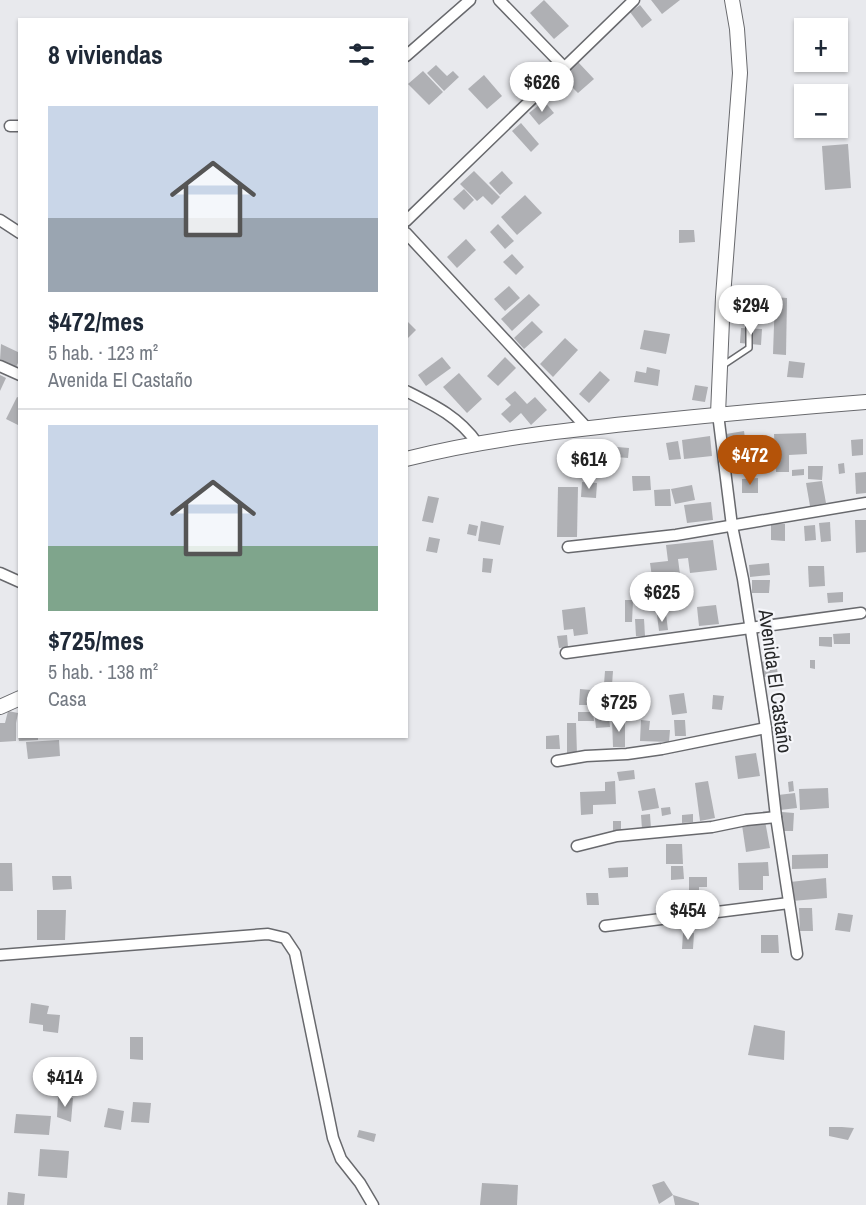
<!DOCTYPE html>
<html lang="es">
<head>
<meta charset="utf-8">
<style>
  body { margin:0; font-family:"Archivo Narrow",sans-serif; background:#f2f2f3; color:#1f2937; height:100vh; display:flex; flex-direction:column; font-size:22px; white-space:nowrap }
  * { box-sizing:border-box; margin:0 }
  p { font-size:20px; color:#747a83 }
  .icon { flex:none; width:33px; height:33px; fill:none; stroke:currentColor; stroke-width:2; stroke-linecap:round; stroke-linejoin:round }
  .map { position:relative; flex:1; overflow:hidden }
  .drawer { position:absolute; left:18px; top:18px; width:390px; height:720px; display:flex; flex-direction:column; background:#fff; border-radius:0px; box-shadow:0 2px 4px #0004 }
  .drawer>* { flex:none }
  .controls { position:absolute; left:794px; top:18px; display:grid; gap:12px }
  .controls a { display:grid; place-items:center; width:54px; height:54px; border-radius:0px; background:#fff; box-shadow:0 2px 4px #0004; font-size:30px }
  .price { position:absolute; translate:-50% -51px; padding:0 14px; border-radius:21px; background:#fff; color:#222; font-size:20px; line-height:39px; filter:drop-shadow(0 2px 3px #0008) }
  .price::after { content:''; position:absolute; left:50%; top:36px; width:18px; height:14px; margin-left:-9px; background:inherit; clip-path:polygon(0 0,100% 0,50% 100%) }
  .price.on { background:#b45309; color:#fff }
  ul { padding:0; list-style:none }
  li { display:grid; align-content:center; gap:12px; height:318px; padding:0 30px }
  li+li { border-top:2px solid #e0e1e3 }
  li span { display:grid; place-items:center; height:186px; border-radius:0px; color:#555 }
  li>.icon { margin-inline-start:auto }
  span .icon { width:108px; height:108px; fill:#fffc; stroke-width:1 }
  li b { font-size:26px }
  h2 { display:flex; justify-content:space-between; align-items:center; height:72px; padding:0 30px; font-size:26px }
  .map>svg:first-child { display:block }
  .building { fill:#afb0b4 }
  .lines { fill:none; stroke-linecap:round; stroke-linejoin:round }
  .service-casing { stroke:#68696d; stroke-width:8 }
  .minor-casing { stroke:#68696d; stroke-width:13 }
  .tertiary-casing { stroke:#68696d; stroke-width:16 }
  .service { stroke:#fff; stroke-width:5 }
  .minor { stroke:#fff; stroke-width:10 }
  .tertiary { stroke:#fff; stroke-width:14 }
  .labels { text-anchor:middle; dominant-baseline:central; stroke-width:4.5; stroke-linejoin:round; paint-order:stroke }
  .street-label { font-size:20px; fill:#262728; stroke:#f5f6fa }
</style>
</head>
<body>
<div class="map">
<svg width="866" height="1205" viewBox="0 0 866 1205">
  <rect width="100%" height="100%" fill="#e8e9ed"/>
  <g class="building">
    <path d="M544,0L569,26L554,39L530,13Z"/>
    <path d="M651,0H680L662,14Z"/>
    <path d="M640,5L652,20L642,28L630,12Z"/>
    <path d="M578,62L594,79L578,93L568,83L557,94L551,87Z"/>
    <path d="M436,65L447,76L453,71L459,77L444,91L427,73Z"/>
    <path d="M423,71L443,92L429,105L408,84Z"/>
    <path d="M484,75L502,96L487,109L468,89Z"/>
    <path d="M544,101L554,113L539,125L529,113Z"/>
    <path d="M521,123L539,144L531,152L512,131Z"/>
    <path d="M848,144L851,188L825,190L822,146Z"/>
    <path d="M474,171L500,197L492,205L483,196L477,201L460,184Z"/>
    <path d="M502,171L513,183L500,195L489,183Z"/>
    <path d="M464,189L474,200L464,210L453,199Z"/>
    <path d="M525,195L542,213L517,235L501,217Z"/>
    <path d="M498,224L514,241L505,249L490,232Z"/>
    <path d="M679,230H694L695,242L679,243Z"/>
    <path d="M466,239L476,250L457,268L447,257Z"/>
    <path d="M512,254L524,267L516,275L503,262Z"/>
    <path d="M509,286L520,298L505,311L494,299Z"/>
    <path d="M529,294L540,305L512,331L501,319Z"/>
    <path d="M775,297L787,298L786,355L773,354Z"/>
    <path d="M406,320L416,330L406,340Z"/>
    <path d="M532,321L543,332L524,349L514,338Z"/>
    <path d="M741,328L762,329L761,345L740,343Z"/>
    <path d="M644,330L670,334L666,354L640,349Z"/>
    <path d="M565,338L578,350L553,377L540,364Z"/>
    <path d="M1,344L20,353V359L16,367L0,360Z"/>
    <path d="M442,357L451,368L426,386L418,375Z"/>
    <path d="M505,357L516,368L498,386L487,376Z"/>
    <path d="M789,361L805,363L803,378L787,377Z"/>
    <path d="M647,367L660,370L658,386L634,382L636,371L646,373Z"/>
    <path d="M600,371L610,380L589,403L579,394Z"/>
    <path d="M459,373L482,399L467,413L443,387Z"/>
    <path d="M0,375L6,378L0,391Z"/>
    <path d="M695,385L708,387L705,402L692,400Z"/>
    <path d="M515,391L527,404L535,397L547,410L531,425L521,413L510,423L501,414L511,405L505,399Z"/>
    <path d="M17,397L20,398V426L6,419Z"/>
    <path d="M744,431L749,467L737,469L736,460L730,461L726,434Z"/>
    <path d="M806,433L807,454L789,455V472H776L774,434Z"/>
    <path d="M710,436L712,456L684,459L682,440Z"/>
    <path d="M863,439V455L852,456L851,440Z"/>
    <path d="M678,441L681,459L669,460L666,443Z"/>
    <path d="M617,447L629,448L628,458L616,457Z"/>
    <path d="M844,463L845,473L839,474L838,464Z"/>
    <path d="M808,466H823L822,480L808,479Z"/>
    <path d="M804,469V475L792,476V470Z"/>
    <path d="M866,472V493L856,494L855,473Z"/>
    <path d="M632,476H650L651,490L633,491Z"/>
    <path d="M758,478V493H742V479Z"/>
    <path d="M822,481L826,503L810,506L806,483Z"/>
    <path d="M582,482L597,483L596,498L581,497Z"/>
    <path d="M692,485L695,500L675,504L671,489Z"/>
    <path d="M558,487H578L577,537H557Z"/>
    <path d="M670,489L671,506H655L654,490Z"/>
    <path d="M428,496L439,498L433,523L422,521Z"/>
    <path d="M711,502L713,520L687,523L684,505Z"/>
    <path d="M855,520H866V552L856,553Z"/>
    <path d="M481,521L504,526L500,545L478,541Z"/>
    <path d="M830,522L831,541L821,542L819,523Z"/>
    <path d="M469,524L478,526L476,536L467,534Z"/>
    <path d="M771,524H785V541L771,540Z"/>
    <path d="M815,525L816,540L805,541L804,526Z"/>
    <path d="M429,537L440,539L437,553L426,551Z"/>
    <path d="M713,540L717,570L690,573L688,558L678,559L682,590L664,592L662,576L652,577L650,563L668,561L666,545Z"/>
    <path d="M483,558L493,559L491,573L482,572Z"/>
    <path d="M769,563L770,575L750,577L749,565Z"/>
    <path d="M808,566H824L825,586L809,587Z"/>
    <path d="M659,580L660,591L650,592L649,581Z"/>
    <path d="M752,580H770L769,593H752Z"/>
    <path d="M843,592V602L828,603L827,593Z"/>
    <path d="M625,600H633L632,622H625Z"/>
    <path d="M716,605L719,624L699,626L697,607Z"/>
    <path d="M585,607L588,634L574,636L573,629L564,630L562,610Z"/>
    <path d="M666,614L668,630L659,631L657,615Z"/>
    <path d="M635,619H644L645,636H636Z"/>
    <path d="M850,633V644H834L833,634Z"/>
    <path d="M567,635L568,647L559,648L557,636Z"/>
    <path d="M819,637H832V647L819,646Z"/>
    <path d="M776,660L778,676L763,677L761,662Z"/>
    <path d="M810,660H815V669L810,668Z"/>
    <path d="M605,671H613L612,685L604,684Z"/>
    <path d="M580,689L591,690V705H579Z"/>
    <path d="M684,693L687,713L672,715L669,695Z"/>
    <path d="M713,695L724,696L722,710L712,709Z"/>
    <path d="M608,708L610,727L596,728L594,709Z"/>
    <path d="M8,711L18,713L16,723V741L0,742V723H5Z"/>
    <path d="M578,712H593L594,721H578Z"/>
    <path d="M612,719H625V747H613Z"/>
    <path d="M641,720L650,721L649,730H670L669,742L640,741Z"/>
    <path d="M674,720H685L686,736H675Z"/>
    <path d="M567,723H576L577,754H567Z"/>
    <path d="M559,735L560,749H546V736Z"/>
    <path d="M18,736H38V740L19,741Z"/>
    <path d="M59,740L60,756L28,759L26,742Z"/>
    <path d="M756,753L760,776L738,779L735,756Z"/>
    <path d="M634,770L635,779L619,781L617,772Z"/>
    <path d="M615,781L616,804L593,805V814L581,815L580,792L605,791V782Z"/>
    <path d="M708,781L715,818L700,821L695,783Z"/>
    <path d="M793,781L794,791L789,792L788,782Z"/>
    <path d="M655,788L659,808L642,811L638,791Z"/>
    <path d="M828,788L829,808L800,810L799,789Z"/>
    <path d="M795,793L797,808L780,810L778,795Z"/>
    <path d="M670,807L671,814L662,816L661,808Z"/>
    <path d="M782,812L794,813L793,831H781Z"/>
    <path d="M650,814L651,829H642L641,815Z"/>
    <path d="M693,814V822L682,823V815Z"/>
    <path d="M613,821H621V831L613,832Z"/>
    <path d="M765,821L770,848L746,852L742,825Z"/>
    <path d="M666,844H682L683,864H666Z"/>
    <path d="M828,854V868L792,869V855Z"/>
    <path d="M768,862L769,876H763V890H739L738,863Z"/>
    <path d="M0,863H12L13,891H0Z"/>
    <path d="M671,866H683L684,879L671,880Z"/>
    <path d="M628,867V877L609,878L608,868Z"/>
    <path d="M52,876H71L72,889L53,890Z"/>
    <path d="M689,877H707V887H699V904H689Z"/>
    <path d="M826,878L827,898L792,901L790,882Z"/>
    <path d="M586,893H598L599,905H587Z"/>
    <path d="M799,908H812L813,931H800Z"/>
    <path d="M37,910H66L65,940H37Z"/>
    <path d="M838,913L853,915L850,932L835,930Z"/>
    <path d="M683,933H694L693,949H682Z"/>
    <path d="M761,935H778L779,953H761Z"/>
    <path d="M31,1003L49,1006L47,1014L60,1015L58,1033L43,1031V1025L29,1023Z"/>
    <path d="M754,1025L785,1031L784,1060L748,1055Z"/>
    <path d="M130,1037H143V1060L130,1059Z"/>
    <path d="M58,1097L73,1098L71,1122L57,1117Z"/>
    <path d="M133,1102L151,1103L149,1123L131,1122Z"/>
    <path d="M108,1108L124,1111L121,1130L104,1127Z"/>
    <path d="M16,1114L51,1116L49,1135L14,1133Z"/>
    <path d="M829,1127H842L854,1128L848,1140L829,1136Z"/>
    <path d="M359,1130L376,1134L374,1142L357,1137Z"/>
    <path d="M40,1149L69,1151L67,1178L38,1176Z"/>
    <path d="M664,1181L673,1195L659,1204L652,1185Z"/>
    <path d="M482,1183L518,1185L517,1205H480Z"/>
    <path d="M8,1192L25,1194L24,1205H7Z"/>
    <path d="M673,1195L699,1203V1205H675Z"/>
  </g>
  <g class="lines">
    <defs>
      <path id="service" d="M722,366L749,348V323L726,300"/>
      <g id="minor">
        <path d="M499,0L565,68"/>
        <path d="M406,56L470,0"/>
        <path d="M10,126H20"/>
        <path d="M0,220L20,233"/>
        <path d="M406,221L634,0"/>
        <path d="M406,233L587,428"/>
        <path d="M0,366L20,375"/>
        <path d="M406,391C434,405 459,417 477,443"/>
        <path d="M718,414L732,526L743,579L766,728L776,817L797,954"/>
        <path d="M568,547L676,535L866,503"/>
        <path d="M0,573L20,582"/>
        <path d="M566,653L861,613"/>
        <path d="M557,761L586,756L627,754L662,749L766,728"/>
        <path d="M577,846L617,836L712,827L746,820L776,817"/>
        <path d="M605,926L789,903"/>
        <path d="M0,955L268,934L285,938L295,953L333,1138L341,1159L360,1183L373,1205"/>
      </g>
      <g id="tertiary">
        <path d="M718,414L723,297L740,73L737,29L732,0"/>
        <path d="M406,459C481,440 558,431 635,423C712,415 789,408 866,402"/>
        <path d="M0,707L20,698"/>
      </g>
    </defs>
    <use href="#service" class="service-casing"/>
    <use href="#minor" class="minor-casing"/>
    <use href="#tertiary" class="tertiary-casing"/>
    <use href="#service" class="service"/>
    <use href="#minor" class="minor"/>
    <use href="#tertiary" class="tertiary"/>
  </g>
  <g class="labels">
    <g class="street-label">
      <text transform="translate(776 681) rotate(82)">Avenida El Castaño</text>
    </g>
  </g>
</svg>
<div class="controls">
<a>+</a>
<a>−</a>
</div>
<b class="price" style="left:542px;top:113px">$626</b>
<b class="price" style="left:751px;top:336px">$294</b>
<b class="price on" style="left:750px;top:486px">$472</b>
<b class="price" style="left:589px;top:490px">$614</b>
<b class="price" style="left:662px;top:623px">$625</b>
<b class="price" style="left:619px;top:733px">$725</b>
<b class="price" style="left:688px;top:941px">$454</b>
<b class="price" style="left:65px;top:1108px">$414</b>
<section class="drawer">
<h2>8 viviendas<svg class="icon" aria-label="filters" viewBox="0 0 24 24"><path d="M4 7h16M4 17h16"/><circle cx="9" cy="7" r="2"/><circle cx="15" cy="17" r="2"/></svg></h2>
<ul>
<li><span style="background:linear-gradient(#c9d6e8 60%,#9aa5b1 0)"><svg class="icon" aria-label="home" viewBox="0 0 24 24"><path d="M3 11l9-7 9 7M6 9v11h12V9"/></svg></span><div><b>$472/mes</b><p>5 hab. · 123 m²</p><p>Avenida El Castaño</p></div></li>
<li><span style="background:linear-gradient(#c9d6e8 65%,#7fa58c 0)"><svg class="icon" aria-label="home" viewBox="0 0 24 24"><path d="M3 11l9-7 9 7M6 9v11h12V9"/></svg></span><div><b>$725/mes</b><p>5 hab. · 138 m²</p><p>Casa</p></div></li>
</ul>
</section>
</div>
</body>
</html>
